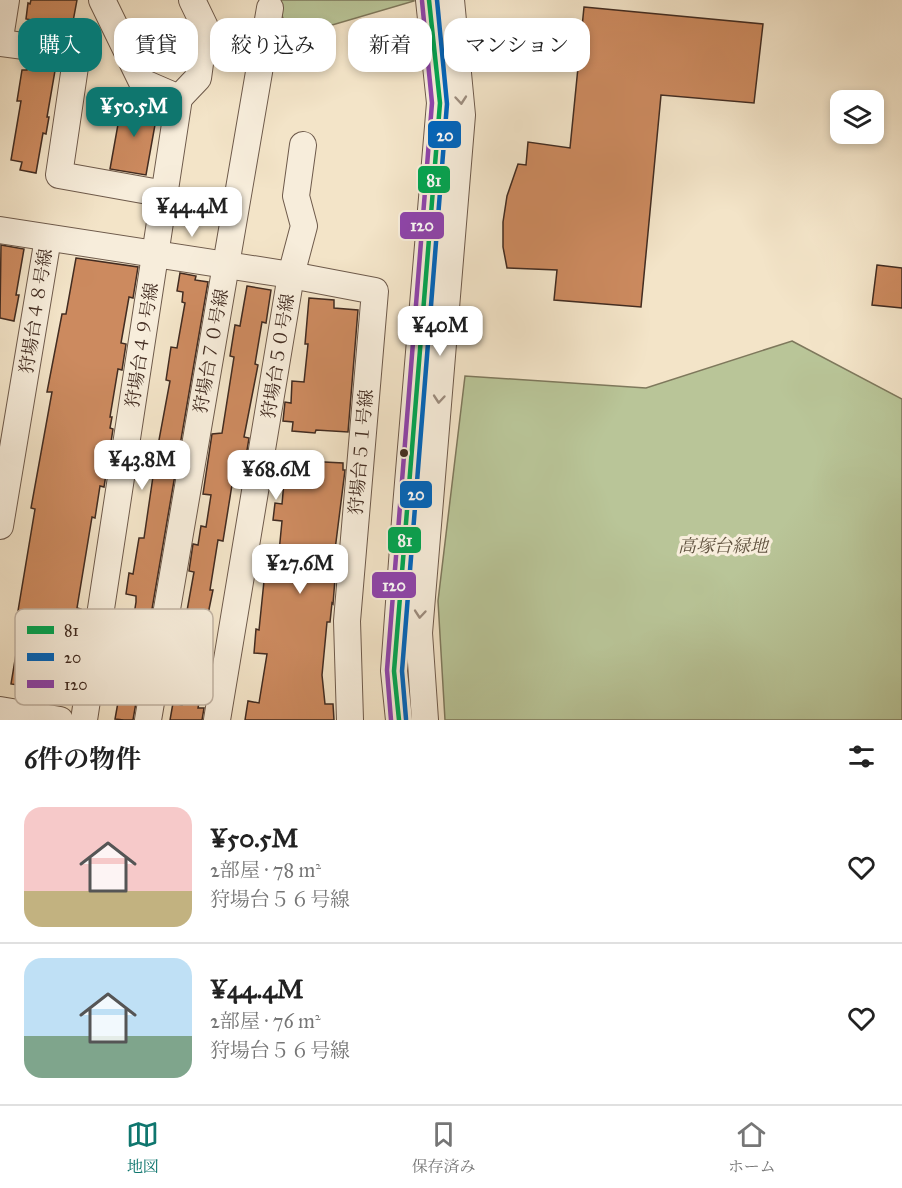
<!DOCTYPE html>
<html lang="ja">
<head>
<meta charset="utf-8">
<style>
  body { margin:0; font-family:"IM FELL Great Primer","Noto Serif JP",serif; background:#f2f2f2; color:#222; height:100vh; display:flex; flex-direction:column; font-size:22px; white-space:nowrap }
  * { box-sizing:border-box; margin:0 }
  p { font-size:20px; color:#767676 }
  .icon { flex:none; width:33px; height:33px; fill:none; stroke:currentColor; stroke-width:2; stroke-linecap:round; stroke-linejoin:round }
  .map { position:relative; height:720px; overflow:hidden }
  .panel { display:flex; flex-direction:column; background:#fff; flex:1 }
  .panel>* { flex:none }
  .hud { position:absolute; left:18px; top:18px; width:600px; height:54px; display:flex; gap:12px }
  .fabs { position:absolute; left:830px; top:90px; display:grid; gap:12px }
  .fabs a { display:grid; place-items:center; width:54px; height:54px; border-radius:12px; background:#fff; box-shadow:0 3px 9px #0003; font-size:30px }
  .price { position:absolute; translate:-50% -51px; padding:0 14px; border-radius:12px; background:#fff; color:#222; font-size:20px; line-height:39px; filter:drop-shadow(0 2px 3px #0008) }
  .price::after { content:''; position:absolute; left:50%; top:36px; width:18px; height:14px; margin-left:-9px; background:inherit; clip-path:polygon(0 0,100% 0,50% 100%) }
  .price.active { background:#0f766e; color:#fff }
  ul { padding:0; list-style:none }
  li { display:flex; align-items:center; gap:18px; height:150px; padding:0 24px }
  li+li { border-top:2px solid #e0e0e0 }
  li span { display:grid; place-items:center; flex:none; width:168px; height:120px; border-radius:18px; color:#555 }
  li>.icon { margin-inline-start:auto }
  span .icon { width:72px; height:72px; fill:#fffc; stroke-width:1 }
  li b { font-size:26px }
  h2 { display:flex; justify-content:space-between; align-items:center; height:72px; padding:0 24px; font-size:26px }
  .tag { padding:0 21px; border-radius:18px; background:#fff; box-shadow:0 3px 9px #0003; font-size:21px; line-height:54px }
  .tag.active { background:#0f766e; color:#fff }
  .menu { display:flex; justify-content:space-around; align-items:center; height:84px; border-top:2px solid #e0e0e0; background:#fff; font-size:16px; color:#767676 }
  .menu a { display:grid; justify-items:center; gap:3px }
  .menu .active { color:#0f766e }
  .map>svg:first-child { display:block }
  .green { fill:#b9c598; stroke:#7e785c; stroke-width:1.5 }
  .building { fill:#cc8a5f; stroke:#422c21; stroke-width:1.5 }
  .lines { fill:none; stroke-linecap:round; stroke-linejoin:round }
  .minor-casing { stroke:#6e5a4b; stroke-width:28 }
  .minor { stroke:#f7eddb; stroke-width:26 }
  .bus-1-casing { stroke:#f7eddb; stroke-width:9 }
  .bus-2-casing { stroke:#f7eddb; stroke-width:9 }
  .bus-3-casing { stroke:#f7eddb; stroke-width:9 }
  .bus-1 { stroke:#00a651; stroke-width:4.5 }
  .bus-2 { stroke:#0065bd; stroke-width:4.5 }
  .bus-3 { stroke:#8e44ad; stroke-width:4.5 }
  .oneway { stroke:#9c8c7e }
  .bus-dot { fill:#422c21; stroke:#f7eddb; stroke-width:2 }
  .labels { text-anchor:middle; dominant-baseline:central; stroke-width:6; stroke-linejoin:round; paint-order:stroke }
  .street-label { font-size:18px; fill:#422c21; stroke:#f7eddb }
  .park-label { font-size:18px; font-style:italic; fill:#60523f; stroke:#f7eddb }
  .key { fill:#f7eddb; stroke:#c1b3a3; stroke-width:1.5 }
  .key-label { font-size:16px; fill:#422c21 }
  .line-badge { stroke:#f7eddb; stroke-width:2 }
  .badge-label { font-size:16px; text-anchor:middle; font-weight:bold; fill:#fff }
</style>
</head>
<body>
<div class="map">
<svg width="902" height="720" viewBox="0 0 902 720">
  <rect width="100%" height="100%" fill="#f3e4c8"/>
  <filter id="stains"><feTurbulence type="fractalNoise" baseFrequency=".00333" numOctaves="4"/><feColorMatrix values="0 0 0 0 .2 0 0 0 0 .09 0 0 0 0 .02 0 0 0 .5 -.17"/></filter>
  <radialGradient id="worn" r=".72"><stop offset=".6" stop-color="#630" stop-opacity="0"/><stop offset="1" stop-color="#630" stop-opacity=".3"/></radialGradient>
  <g class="green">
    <path d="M274,0H414V1L322,28L286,24Z"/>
    <path d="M792,341L902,399V720H445L438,601L465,376L646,388Z"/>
  </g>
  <g class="building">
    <path d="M31,0H77L72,27L26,19L28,3L30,4Z"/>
    <path d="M584,7L763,24L754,103L661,95L641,307L554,300L557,270L507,268L503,247V222L507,196L518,164L526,165L528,142L570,148Z"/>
    <path d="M28,62L56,65L47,117H49L46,134L43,133L36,173L20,170L22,162L11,160L21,101H17L22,70H27Z"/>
    <path d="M122,102L158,108L146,175L110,169Z"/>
    <path d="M1,245L24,249L16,295H19L14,321L0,318Z"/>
    <path d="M76,258L138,267L133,298L129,297L121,343L126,344L122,370L118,369L110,417H112L110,428L113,429L104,487L100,486L95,518L92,517L77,608L81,609L77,628L75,627L68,668L64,667L58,704L41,702L43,689L11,684L21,624L16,623L35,509L31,508L52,392H47L62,314H66Z"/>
    <path d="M877,265L902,268V308L872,305Z"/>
    <path d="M180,273L196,276L195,280L208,282L133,720H124L115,719L122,680L117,679L125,632L131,633L136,602V596L126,594L129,573L133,574L139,538H144L156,456L170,381L166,380L171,347L177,348L185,303L182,302L183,292L177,291Z"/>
    <path d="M247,286L271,290L266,323L262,322L255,364L258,365L244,437L249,438L245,462L236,460L223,541L218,540L210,590H213L201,648L181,644L194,572L189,571L193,544L198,545L201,526L206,527L211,495L203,494L212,434L222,433L234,357L230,356L235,325L240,326Z"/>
    <path d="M309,298L334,300V308L358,310L348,432L316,430L315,433L292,431L293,422L283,421L285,402L291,403L292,381L304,382L308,344H305Z"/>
    <path d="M286,460L343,463V470H345L333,566H336L333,604L332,603L330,622H327L322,675L325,704H333L334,720H245L248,701L259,703L267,654L254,653L256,629L259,630L264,581H268L271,552H279L282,521L273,520L275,503L282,504Z"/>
    <path d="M190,660L209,664L204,693L201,692L198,708H204L202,720H170L173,703L182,705Z"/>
  </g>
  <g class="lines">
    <defs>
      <g id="minor">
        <path d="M0,38L6,0"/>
        <path d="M0,43L77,53L59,175L165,194"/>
        <path d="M179,98L198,78L205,27L192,0"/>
        <path d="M0,230L291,275L375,291L347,621L350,720"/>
        <path d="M0,526L48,238"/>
        <path d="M0,710L60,720"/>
        <path d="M84,720L179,98L142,82L102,0"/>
        <path d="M148,720L270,8"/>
        <path d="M217,720L291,275L304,226L296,196L303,145"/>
        <path d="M399,720L394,671L406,507L440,103L429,0"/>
        <path d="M425,720L419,633L462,115L451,0"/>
      </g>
    </defs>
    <use href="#minor" class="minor-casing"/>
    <use href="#minor" class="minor"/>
    <defs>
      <path id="bus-1" d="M399,720L394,671L440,103L429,0"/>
      <path id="bus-2" d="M406,719L402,671L447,104L437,0"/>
      <path id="bus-3" d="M391,720L387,670L432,103L422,1"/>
    </defs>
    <use href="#bus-1" class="bus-1-casing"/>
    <use href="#bus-2" class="bus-2-casing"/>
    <use href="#bus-3" class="bus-3-casing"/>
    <use href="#bus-1" class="bus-1"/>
    <use href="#bus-2" class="bus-2"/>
    <use href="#bus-3" class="bus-3"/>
  </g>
  <defs><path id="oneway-chevron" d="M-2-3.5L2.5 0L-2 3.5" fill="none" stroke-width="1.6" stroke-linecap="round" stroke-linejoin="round" transform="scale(1.5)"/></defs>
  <g class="oneway">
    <use href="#oneway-chevron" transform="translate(461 100) rotate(85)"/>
    <use href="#oneway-chevron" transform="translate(439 399) rotate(95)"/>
    <use href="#oneway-chevron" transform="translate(420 614) rotate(95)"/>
  </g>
  <circle class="bus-dot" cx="404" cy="453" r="5"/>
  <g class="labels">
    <g class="street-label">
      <text transform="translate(36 311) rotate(-81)">狩場台４８号線</text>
      <text transform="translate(142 345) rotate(-81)">狩場台４９号線</text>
      <text transform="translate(211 351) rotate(-80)">狩場台７０号線</text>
      <text transform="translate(278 356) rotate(-81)">狩場台５０号線</text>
      <text transform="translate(361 452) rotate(-85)">狩場台５１号線</text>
    </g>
    <g class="park-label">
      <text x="723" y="546">高塚台緑地</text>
    </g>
  </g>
  <rect x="15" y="609" width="198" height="96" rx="9" class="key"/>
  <rect x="27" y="626" width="27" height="8" fill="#00a651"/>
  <rect x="27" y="653" width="27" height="8" fill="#0065bd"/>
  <rect x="27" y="680" width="27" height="8" fill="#8e44ad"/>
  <g class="key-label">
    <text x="64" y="636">81</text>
    <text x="64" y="663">20</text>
    <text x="64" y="690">120</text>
  </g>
  <g class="line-badge">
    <rect x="427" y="120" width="35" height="29" rx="6" fill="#0065bd"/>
    <rect x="417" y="165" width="34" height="29" rx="6" fill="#00a651"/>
    <rect x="399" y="211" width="46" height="29" rx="6" fill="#8e44ad"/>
    <rect x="399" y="480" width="34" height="29" rx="6" fill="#0065bd"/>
    <rect x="387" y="526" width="35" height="28" rx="6" fill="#00a651"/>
    <rect x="371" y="571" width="46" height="28" rx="6" fill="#8e44ad"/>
  </g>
  <g class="badge-label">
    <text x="445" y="141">20</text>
    <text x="434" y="186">81</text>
    <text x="422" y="231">120</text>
    <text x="416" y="500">20</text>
    <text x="405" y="546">81</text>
    <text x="394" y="591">120</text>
  </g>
  <rect width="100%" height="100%" filter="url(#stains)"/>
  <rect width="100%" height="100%" fill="url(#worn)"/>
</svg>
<div class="fabs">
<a><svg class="icon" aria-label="layers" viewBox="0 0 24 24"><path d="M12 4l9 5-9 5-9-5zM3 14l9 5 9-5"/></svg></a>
</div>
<b class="price active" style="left:134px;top:138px">¥50.5M</b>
<b class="price" style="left:192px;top:238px">¥44.4M</b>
<b class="price" style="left:440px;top:357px">¥40M</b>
<b class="price" style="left:142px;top:491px">¥43.8M</b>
<b class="price" style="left:276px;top:501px">¥68.6M</b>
<b class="price" style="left:300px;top:595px">¥27.6M</b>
<div class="hud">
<a class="tag active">購入</a>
<a class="tag">賃貸</a>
<a class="tag">絞り込み</a>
<a class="tag">新着</a>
<a class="tag">マンション</a>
</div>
</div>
<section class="panel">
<h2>6件の物件<svg class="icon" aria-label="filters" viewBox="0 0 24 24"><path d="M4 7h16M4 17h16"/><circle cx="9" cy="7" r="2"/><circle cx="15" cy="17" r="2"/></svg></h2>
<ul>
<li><span style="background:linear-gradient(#f6c9c9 70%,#c2b280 0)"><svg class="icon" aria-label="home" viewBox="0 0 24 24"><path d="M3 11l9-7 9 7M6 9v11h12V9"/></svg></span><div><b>¥50.5M</b><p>2部屋 · 78 m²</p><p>狩場台５６号線</p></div><svg class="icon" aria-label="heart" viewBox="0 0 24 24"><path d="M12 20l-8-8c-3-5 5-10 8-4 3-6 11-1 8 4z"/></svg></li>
<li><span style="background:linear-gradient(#bfe0f5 65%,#7fa58c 0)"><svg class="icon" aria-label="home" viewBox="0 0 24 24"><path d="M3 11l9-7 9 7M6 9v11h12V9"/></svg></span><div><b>¥44.4M</b><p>2部屋 · 76 m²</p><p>狩場台５６号線</p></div><svg class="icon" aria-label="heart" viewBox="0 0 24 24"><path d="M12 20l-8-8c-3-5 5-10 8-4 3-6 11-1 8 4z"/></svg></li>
</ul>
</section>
<nav class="menu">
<a class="active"><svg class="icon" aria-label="map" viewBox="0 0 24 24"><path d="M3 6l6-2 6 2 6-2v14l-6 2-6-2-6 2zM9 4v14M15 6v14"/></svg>地図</a>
<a><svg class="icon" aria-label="saved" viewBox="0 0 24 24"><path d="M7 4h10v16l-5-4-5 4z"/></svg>保存済み</a>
<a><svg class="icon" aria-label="home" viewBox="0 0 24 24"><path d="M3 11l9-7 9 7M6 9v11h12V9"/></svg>ホーム</a>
</nav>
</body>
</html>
